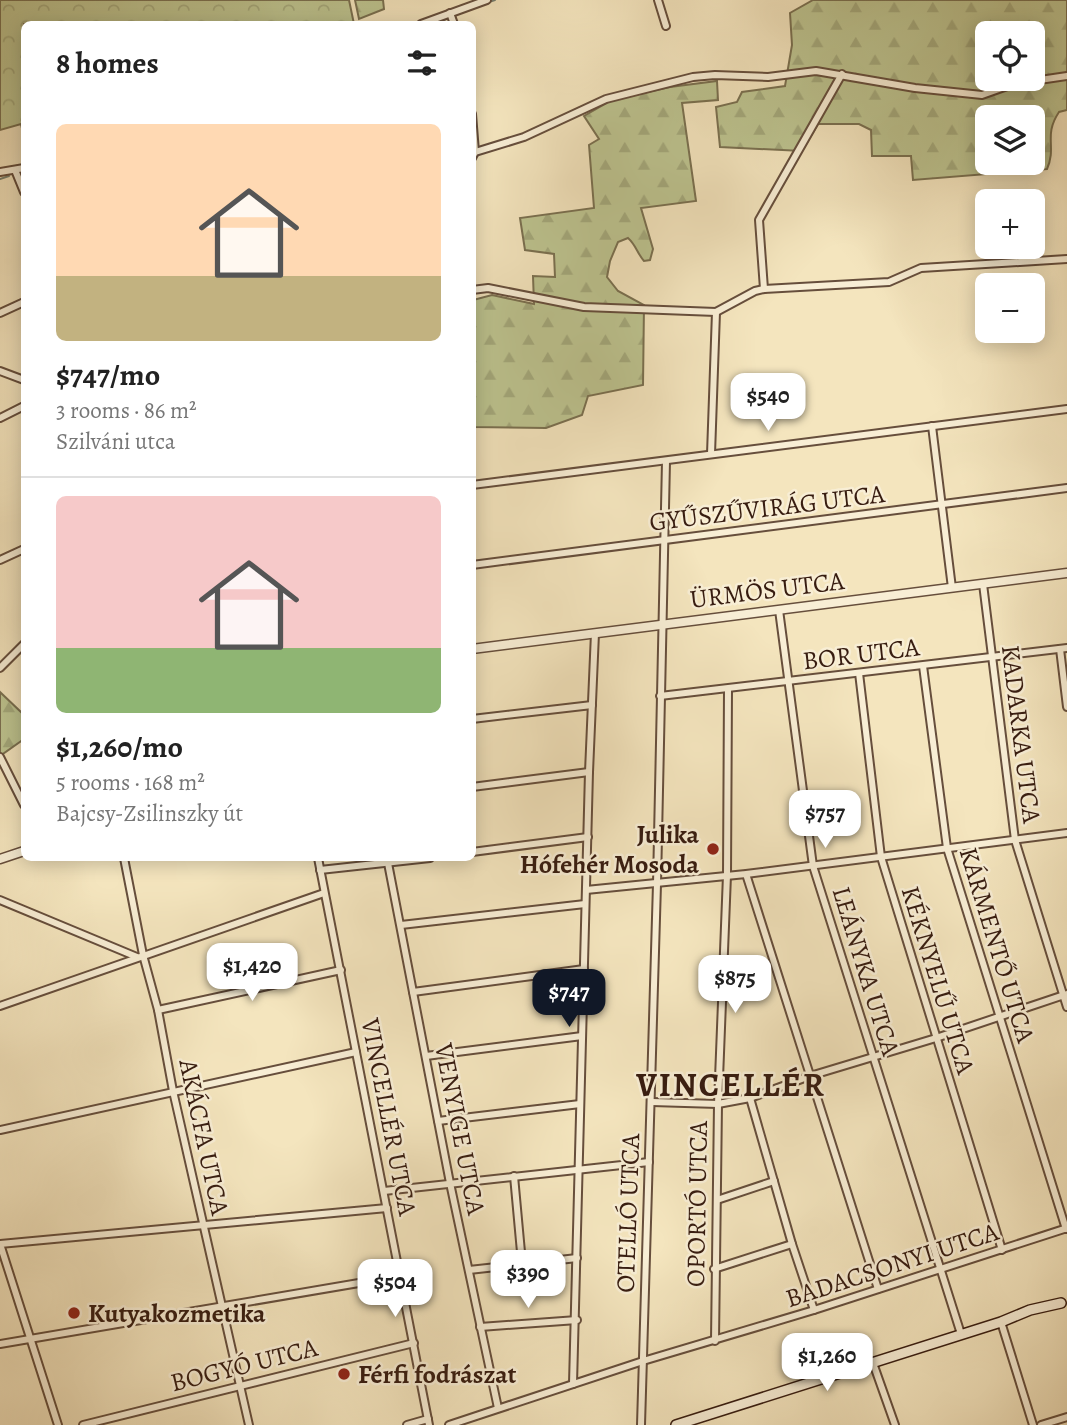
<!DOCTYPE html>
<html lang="en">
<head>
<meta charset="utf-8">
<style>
  body { margin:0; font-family:Alegreya,serif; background:#f6f6f6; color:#222; height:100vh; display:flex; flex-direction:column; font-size:26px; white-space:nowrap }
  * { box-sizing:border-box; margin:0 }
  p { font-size:23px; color:#767676 }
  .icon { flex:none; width:38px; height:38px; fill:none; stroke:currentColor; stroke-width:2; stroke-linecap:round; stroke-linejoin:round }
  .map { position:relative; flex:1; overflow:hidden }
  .side { position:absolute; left:21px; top:21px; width:455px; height:840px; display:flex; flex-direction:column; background:#fff; border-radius:10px; box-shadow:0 4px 18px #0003 }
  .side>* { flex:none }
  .buttons { position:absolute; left:975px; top:21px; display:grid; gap:14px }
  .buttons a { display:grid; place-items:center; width:70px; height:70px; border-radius:10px; background:#fff; box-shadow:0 4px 18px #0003; font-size:35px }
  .price { position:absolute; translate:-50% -60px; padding:0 16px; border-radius:14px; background:#fff; color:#222; font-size:23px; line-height:46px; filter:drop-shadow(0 2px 4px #0008) }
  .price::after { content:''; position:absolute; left:50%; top:42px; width:21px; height:16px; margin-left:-10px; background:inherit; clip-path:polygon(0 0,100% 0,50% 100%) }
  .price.on { background:#111827; color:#fff }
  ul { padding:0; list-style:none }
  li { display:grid; align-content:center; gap:14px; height:371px; padding:0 35px }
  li+li { border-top:2px solid #e0e0e0 }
  li span { display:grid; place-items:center; height:217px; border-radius:10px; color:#555 }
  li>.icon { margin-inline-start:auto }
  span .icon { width:126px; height:126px; fill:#fffc; stroke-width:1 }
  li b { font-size:30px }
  h2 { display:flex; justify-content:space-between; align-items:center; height:84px; padding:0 35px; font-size:30px }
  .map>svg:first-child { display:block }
  .forest { fill:url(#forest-firs); stroke:#7a7050; stroke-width:2; fill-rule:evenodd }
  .park { fill:url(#park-crowns); stroke:#7a7050; stroke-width:2 }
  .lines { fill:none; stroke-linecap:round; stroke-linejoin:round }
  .stream { stroke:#747e70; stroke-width:2 }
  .minor-casing { stroke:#664e3c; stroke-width:10 }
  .tertiary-casing { stroke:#664e3c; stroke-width:11 }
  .secondary-casing { stroke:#371c10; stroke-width:12 }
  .minor { stroke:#f8eed5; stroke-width:6 }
  .tertiary { stroke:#f8eed5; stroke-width:8 }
  .secondary { stroke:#f8eed5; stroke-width:9 }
  .poi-dot { fill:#8f2418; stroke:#f8eed5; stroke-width:2.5 }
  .labels { text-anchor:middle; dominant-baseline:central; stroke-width:5; stroke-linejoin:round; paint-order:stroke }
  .street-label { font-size:26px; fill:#371c10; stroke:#f8eed5 }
  .poi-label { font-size:26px; font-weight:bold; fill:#371c10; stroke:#f8eed5; text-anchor:start }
  .district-label { font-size:33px; font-weight:bold; letter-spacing:2px; fill:#371c10; stroke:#f8eed5 }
</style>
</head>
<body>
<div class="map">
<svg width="1067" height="1425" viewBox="0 0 1067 1425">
  <defs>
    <pattern id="forest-firs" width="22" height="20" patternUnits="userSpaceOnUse" patternTransform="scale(1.75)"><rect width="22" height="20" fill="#bdc490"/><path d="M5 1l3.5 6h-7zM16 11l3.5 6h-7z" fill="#a3a87b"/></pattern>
    <pattern id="park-crowns" width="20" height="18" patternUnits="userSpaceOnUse" patternTransform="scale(1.75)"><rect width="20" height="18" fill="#bdc490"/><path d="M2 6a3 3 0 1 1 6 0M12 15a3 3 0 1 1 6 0" fill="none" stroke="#a3a87b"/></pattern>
  </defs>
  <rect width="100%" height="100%" fill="#f4e5be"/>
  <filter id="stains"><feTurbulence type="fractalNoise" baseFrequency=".00286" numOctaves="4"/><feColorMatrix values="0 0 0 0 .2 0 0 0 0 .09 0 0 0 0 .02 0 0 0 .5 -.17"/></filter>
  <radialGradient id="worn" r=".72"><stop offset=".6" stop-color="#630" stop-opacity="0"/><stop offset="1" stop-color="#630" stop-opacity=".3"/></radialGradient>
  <g class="forest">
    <path d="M355,0H383L384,9L359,19Z"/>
    <path d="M813,0H1067V110L1059,112C1043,136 1057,146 1047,169L913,180L911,156H872L871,130L859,124H818L802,151L720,147L716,107L737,102L742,92L785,86L792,45L790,13ZM987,33H1032V79H987ZM987,117H1032V163H987Z"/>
    <path d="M717,81L718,100L682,103L696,201L641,208L653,249L650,260L644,261C637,253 636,245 628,238L618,242L610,261L607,277L618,291L644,305L643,385L588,396L582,415L546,428L473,427V300L492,295L534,304L533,276L555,277L554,254L525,250L520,218L594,208L589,145L599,139L584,116L612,100L670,87Z"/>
    <path d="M0,692L21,712L24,709V739L0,756Z"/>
  </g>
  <path class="park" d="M0,0H349L354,24H24V137L21,124L0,130Z"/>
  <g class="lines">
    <g class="stream">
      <path d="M489,2L495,0"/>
      <path d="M458,14L480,6"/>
      <path d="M432,24L446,19"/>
      <path d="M0,179L9,176"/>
    </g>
    <defs>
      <g id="minor">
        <path d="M658,0L666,26"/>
        <path d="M450,13L454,24"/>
        <path d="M421,24L487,0"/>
        <path d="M472,114L475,152L472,158"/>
        <path d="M472,153L524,137L606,99L693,77L715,75L768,77L816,71L915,88L982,95L1013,84L1067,76"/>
        <path d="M15,170L24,192"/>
        <path d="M0,172L24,168"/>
        <path d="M764,289L759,220L842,74"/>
        <path d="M472,290L488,288L584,307L716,312L755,291L764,289L889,282L921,268L1067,259"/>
        <path d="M0,313L24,302"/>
        <path d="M0,371L24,380"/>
        <path d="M0,418L24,406"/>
        <path d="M932,426L952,588"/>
        <path d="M711,454L716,312"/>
        <path d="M472,485L1067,409"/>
        <path d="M0,560L24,549"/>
        <path d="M472,565L1067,488"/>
        <path d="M983,584L1015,840L1067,1007"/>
        <path d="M779,610L813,866L961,1334"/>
        <path d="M1060,649L1067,707"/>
        <path d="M923,666L947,848L1066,1229"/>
        <path d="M0,668L24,644"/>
        <path d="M859,673L881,857L1002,1250"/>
        <path d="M660,696L1067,648"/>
        <path d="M472,719L592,705"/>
        <path d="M0,757L24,805"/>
        <path d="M472,787L589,772"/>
        <path d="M472,852L588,837"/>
        <path d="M124,858L143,955L158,1010L173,1091L249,1425"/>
        <path d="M318,858L429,1425"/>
        <path d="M387,858L450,1183L498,1408"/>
        <path d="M320,870L430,858"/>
        <path d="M746,874L878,1289"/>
        <path d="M586,890L746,874L1067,833"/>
        <path d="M0,900L137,957"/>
        <path d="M401,925L585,904"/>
        <path d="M413,992L584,969"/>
        <path d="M0,1006L324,893"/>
        <path d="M158,1010L341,970"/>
        <path d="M426,1056L582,1036"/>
        <path d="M750,1098L792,1244L814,1310"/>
        <path d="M652,1102L718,1104L750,1098L810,1076L936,1038L1067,994"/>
        <path d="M438,1121L580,1104"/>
        <path d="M0,1130L356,1052"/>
        <path d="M514,1176L522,1263"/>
        <path d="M384,1191L649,1162"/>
        <path d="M717,1200L774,1181"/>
        <path d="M714,1269L792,1244"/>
        <path d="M469,1270L577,1258"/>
        <path d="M1001,1322L1033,1425"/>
        <path d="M480,1327L577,1320"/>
        <path d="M715,1341L718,1104L727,875L728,689"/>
        <path d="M0,1344L400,1276"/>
        <path d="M873,1363L895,1425"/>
        <path d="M573,1384L589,772L595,633"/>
        <path d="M58,1425L0,1244L387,1208"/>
        <path d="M83,1425L414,1343"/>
        <path d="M407,1425L428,1419"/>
        <path d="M449,1425L643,1361L814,1310L1067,1228"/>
        <path d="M641,1425L657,884L666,461"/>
        <path d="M1041,1425L1067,1417"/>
      </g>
      <g id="tertiary">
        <path d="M472,649L1067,573"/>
        <path d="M0,859L24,851"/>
      </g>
      <path id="secondary" d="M676,1425L1001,1322L1030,1310L1061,1303"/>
    </defs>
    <use href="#minor" class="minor-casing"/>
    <use href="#tertiary" class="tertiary-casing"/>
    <use href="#secondary" class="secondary-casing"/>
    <use href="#minor" class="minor"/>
    <use href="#tertiary" class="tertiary"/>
    <use href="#secondary" class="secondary"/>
  </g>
  <g class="poi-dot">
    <circle cx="713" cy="849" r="7"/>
    <circle cx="74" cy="1313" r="7"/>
    <circle cx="344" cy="1374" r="7"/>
  </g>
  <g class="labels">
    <g class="street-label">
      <text transform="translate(767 508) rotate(-7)">GYŰSZŰVIRÁG UTCA</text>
      <text transform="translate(767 590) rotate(-7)">ÜRMÖS UTCA</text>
      <text transform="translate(861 654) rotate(-7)">BOR UTCA</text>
      <text transform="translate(1021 734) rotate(83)">KADARKA UTCA</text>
      <text transform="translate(997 945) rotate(73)">KÁRMENTŐ UTCA</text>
      <text transform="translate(866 971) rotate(73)">LEÁNYKA UTCA</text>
      <text transform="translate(938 980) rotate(73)">KÉKNYELŰ UTCA</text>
      <text transform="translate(389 1117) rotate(79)">VINCELLÉR UTCA</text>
      <text transform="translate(460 1129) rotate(79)">VENYIGE UTCA</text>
      <text transform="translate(204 1137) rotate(78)">AKÁCFA UTCA</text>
      <text transform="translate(697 1204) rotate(-89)">OPORTÓ UTCA</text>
      <text transform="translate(628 1213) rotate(-88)">OTELLÓ UTCA</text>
      <text transform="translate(892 1265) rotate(-18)">BADACSONYI UTCA</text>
      <text transform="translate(244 1365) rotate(-14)">BOGYÓ UTCA</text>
    </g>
    <g class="poi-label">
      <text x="699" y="834" text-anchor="end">Julika<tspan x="699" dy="30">Hófehér Mosoda</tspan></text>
      <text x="88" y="1313">Kutyakozmetika</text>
      <text x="358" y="1374">Férfi fodrászat</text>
    </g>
    <g class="district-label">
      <text x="731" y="1084">VINCELLÉR</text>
    </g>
  </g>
  <rect width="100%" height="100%" filter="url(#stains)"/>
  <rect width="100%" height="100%" fill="url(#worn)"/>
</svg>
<div class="buttons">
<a><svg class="icon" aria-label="locate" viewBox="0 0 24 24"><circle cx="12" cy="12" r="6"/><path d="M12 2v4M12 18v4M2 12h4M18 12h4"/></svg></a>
<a><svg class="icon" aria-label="layers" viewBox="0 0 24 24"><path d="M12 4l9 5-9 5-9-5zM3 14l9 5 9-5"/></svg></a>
<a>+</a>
<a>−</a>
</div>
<b class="price" style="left:768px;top:433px">$540</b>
<b class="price" style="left:825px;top:850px">$757</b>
<b class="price" style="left:252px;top:1003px">$1,420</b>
<b class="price" style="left:735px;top:1015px">$875</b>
<b class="price on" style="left:569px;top:1029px">$747</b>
<b class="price" style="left:528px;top:1310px">$390</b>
<b class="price" style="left:395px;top:1319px">$504</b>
<b class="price" style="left:827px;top:1393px">$1,260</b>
<section class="side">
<h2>8 homes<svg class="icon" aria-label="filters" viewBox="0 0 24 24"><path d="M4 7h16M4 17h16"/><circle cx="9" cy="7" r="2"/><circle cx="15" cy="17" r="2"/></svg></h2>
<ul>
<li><span style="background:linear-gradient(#ffd9b3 70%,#c2b280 0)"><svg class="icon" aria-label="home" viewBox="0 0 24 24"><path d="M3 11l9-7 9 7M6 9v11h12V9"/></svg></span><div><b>$747/mo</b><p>3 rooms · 86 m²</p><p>Szilváni utca</p></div></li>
<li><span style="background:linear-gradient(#f6c9c9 70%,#8fb573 0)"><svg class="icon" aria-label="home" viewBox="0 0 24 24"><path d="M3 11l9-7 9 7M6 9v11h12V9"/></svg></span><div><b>$1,260/mo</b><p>5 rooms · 168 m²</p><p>Bajcsy-Zsilinszky út</p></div></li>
</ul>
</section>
</div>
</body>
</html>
